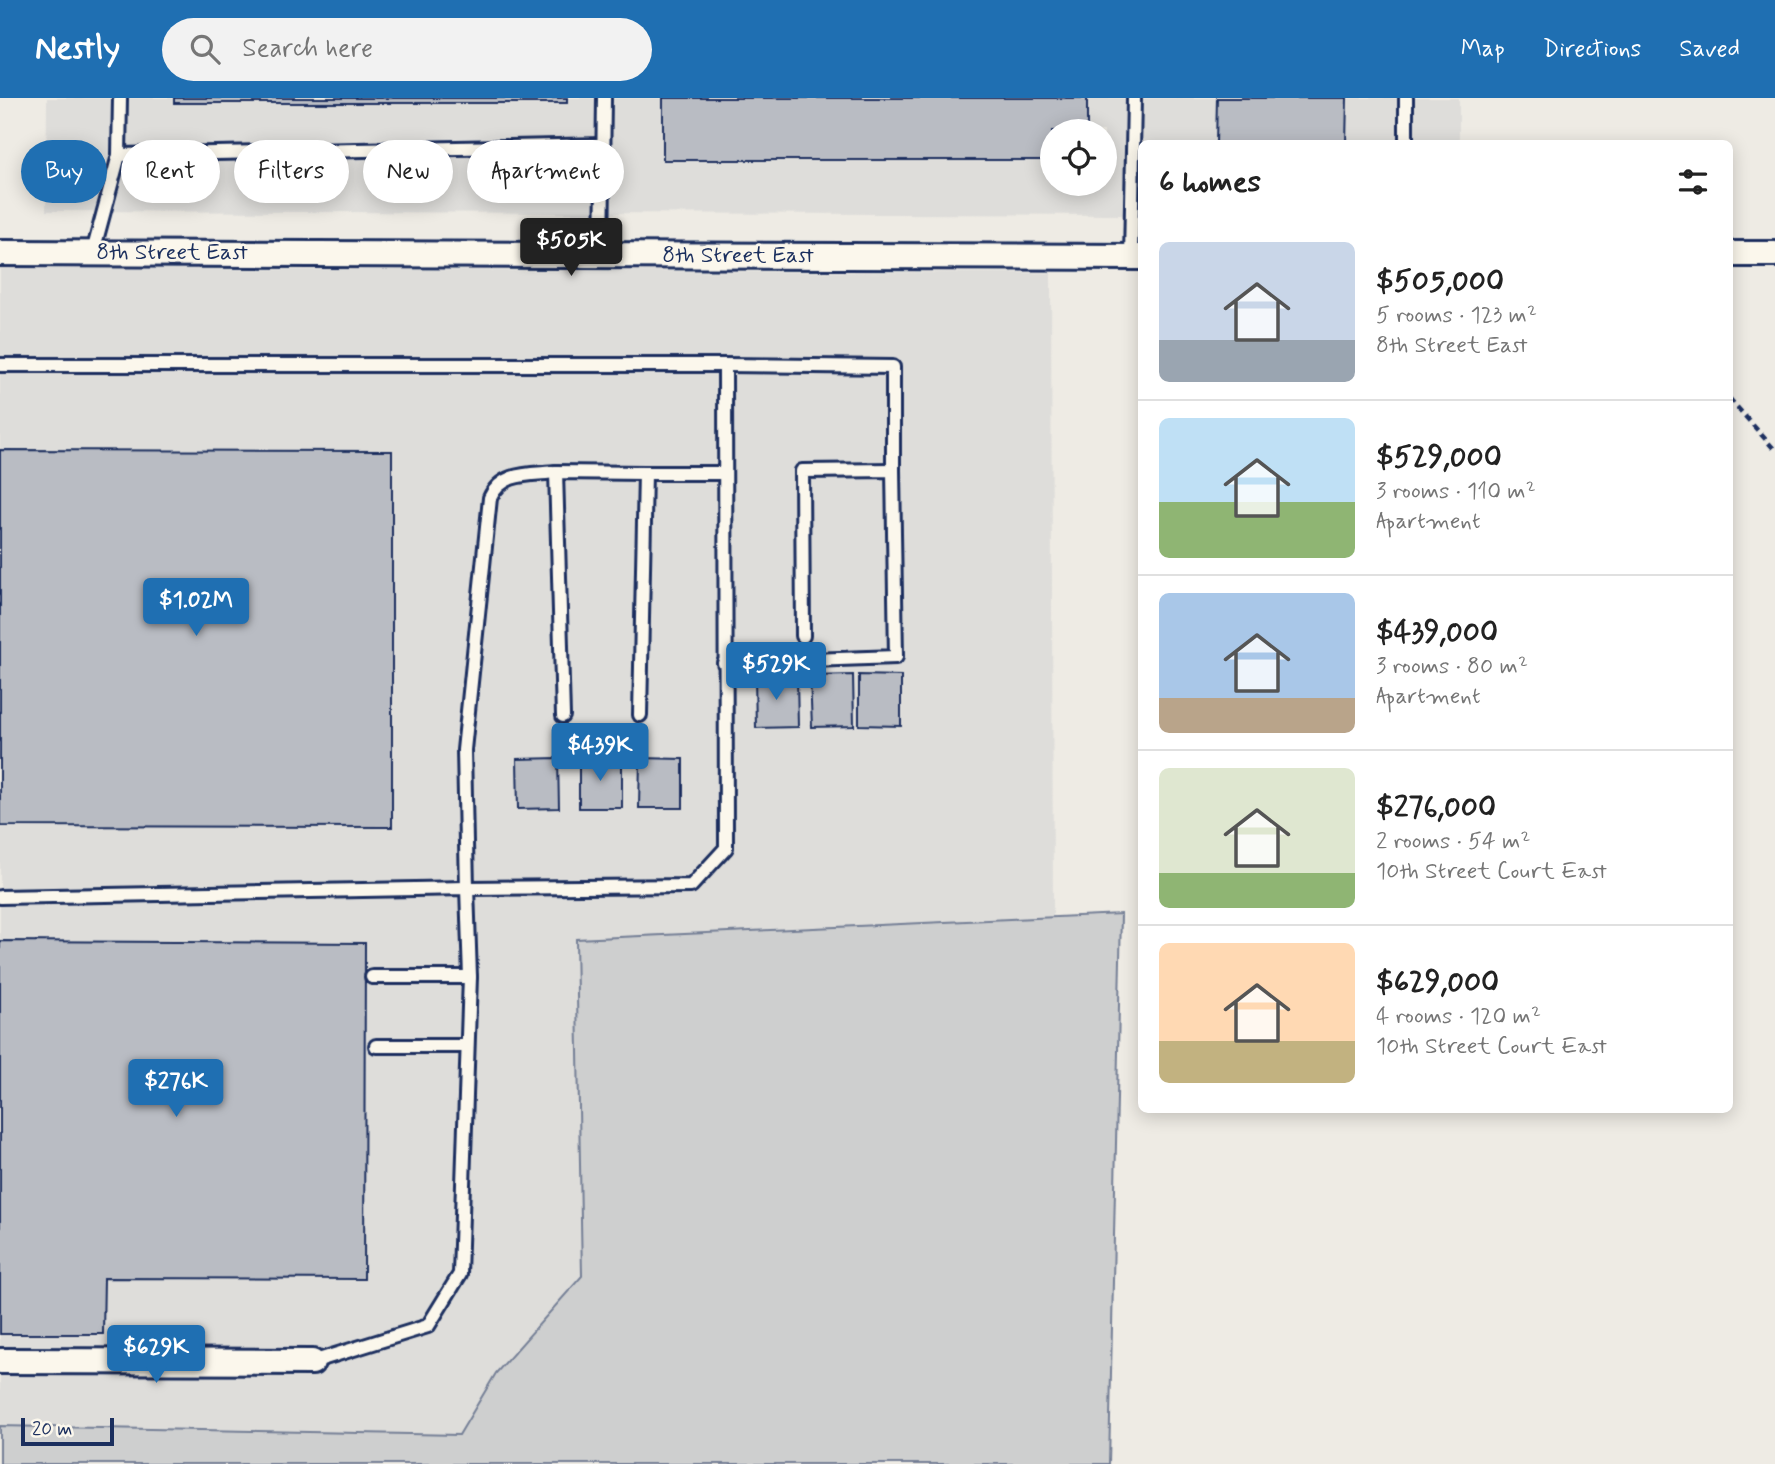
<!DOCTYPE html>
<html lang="en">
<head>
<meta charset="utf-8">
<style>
  body { margin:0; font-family:Mynerve,sans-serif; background:#f2f2f2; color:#222; height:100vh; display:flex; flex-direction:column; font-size:26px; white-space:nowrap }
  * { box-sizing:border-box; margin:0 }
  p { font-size:23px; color:#767676 }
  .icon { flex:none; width:38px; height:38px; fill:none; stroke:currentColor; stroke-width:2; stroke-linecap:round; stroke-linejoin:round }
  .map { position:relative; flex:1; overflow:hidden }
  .drawer { position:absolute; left:1138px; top:42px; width:595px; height:973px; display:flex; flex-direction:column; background:#fff; border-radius:10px; box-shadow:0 4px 18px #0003 }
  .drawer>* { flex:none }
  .guide { position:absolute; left:21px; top:42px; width:665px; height:63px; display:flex; gap:14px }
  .fabs { position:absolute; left:1040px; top:21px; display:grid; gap:14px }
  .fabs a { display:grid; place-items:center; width:77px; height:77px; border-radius:50%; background:#fff; box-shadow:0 4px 18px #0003; font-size:35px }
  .scale { position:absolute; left:21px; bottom:18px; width:93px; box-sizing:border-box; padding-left:7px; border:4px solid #1b2f5e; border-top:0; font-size:19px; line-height:24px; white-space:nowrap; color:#1b2f5e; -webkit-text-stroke:5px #fbf7ec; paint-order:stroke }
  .price { position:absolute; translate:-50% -60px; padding:0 16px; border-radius:7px; background:#1f6fb2; color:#fff; font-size:23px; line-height:46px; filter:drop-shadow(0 2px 4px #0008) }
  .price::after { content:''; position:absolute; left:50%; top:42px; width:21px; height:16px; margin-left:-10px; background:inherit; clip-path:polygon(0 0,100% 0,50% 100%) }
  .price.on { background:#222; color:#fff }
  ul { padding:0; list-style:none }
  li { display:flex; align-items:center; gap:21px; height:175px; padding:0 21px }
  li+li { border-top:2px solid #e0e0e0 }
  li span { display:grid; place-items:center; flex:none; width:196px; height:140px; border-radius:10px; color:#555 }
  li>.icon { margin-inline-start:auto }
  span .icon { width:84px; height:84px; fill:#fffc; stroke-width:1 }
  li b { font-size:30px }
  h2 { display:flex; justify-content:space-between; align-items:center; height:84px; padding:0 21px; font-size:30px }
  .chip { padding:0 24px; border-radius:32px; background:#fff; box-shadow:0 4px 18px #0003; font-size:24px; line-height:63px }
  .chip.on { background:#1f6fb2; color:#fff }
  header { display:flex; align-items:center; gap:42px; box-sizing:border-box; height:98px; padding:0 35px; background:#1f6fb2; color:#fff }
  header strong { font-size:33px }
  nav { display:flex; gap:38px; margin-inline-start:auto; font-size:24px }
  .search { width:490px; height:63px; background:#f2f2f2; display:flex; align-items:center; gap:18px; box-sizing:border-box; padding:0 24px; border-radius:38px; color:#767676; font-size:26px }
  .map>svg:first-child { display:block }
  .built { fill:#deddda; fill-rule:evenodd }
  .green { fill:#cecfcf; stroke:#747f96; stroke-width:2 }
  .building { fill:#b9bcc3; stroke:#1b2f5e; stroke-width:2 }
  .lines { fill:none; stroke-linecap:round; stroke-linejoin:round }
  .service-casing { stroke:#1b2f5e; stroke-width:18 }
  .minor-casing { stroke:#1b2f5e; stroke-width:30 }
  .path { stroke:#1b2f5e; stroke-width:4.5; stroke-dasharray:7 5; stroke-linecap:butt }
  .service { stroke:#fbf7ec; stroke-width:12 }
  .minor { stroke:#fbf7ec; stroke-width:24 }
  .labels { text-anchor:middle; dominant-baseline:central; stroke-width:5; stroke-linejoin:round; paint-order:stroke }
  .street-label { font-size:23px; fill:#1b2f5e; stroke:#fbf7ec }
</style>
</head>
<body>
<header>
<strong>Nestly</strong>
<div class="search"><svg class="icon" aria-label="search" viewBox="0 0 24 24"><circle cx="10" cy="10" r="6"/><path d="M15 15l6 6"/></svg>Search here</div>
<nav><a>Map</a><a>Directions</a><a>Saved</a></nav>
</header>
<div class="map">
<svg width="1775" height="1366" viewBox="0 0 1775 1366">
  <rect width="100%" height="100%" fill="#eeebe4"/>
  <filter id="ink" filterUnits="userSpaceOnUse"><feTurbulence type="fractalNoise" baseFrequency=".0143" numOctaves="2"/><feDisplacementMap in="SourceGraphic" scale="14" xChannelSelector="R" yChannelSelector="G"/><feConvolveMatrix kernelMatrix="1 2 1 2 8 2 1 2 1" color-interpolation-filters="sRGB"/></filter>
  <g filter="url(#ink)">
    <g class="built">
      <path d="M47,0H1459V45L1141,46V117L46,113ZM1052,33H1104V86H1052Z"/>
      <path d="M0,170L1051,175L1053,819L576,842L582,1178L496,1275L459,1337L0,1328Z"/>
    </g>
    <path class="green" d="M1121,816L1109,1366H0V1328L459,1337L496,1275L582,1178L576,841Z"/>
    <g class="building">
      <rect x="174" y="0" width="393" height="5"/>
      <path d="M663,0H1087V33H1052V62H663Z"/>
      <path d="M1217,0H1347L1346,46H1216Z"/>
      <path d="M0,352L392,353V729L0,728Z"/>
      <path d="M853,577L854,628L812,629L810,578Z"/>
      <path d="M859,577L901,578V628L859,627Z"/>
      <path d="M755,579H797L798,629L756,630Z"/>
      <path d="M558,660L559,710L518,711L517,661Z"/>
      <rect x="579" y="660" width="43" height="50"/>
      <path d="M640,660L683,661V710H639Z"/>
      <path d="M0,843L365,845L364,1181L104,1180L103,1236H0Z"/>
    </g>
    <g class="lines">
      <defs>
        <g id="service">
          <path d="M1406,0V46"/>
          <path d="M119,57L603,47"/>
          <path d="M93,154L119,57L120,0"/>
          <path d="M602,157L604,0"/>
          <path d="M1131,160L1134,0"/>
          <path d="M0,267H725L726,750L691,788L467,790L464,652L490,400C502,373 530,377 556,374"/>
          <path d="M725,267L893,269V372"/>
          <path d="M724,565L896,559L893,372L802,373L803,538"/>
          <path d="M640,617L645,375H724"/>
          <path d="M563,618L556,374L645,375"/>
          <path d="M0,799L467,790L470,879L460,1176L428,1228L312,1264"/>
          <path d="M372,879H470"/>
          <path d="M376,948H467"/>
        </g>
        <g id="minor">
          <path d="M0,155L1141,159"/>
          <path d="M1729,156H1775"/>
          <path d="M0,1263L312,1264"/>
        </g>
      </defs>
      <use href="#service" class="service-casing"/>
      <use href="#minor" class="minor-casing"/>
      <path class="path" d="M1729,300L1775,352"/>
      <use href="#service" class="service"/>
      <use href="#minor" class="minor"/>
    </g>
  </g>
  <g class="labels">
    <g class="street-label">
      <text x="172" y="155">8th Street East</text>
      <text x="738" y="158">8th Street East</text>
    </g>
  </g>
</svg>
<div class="fabs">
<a><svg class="icon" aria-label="locate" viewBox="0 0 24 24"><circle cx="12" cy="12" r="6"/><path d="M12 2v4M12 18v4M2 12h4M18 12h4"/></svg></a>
</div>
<div class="scale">20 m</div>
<b class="price on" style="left:571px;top:180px">$505K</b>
<b class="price" style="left:196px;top:540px">$1.02M</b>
<b class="price" style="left:776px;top:604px">$529K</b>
<b class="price" style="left:600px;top:685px">$439K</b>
<b class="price" style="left:176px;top:1021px">$276K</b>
<b class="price" style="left:156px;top:1287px">$629K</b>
<div class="guide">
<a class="chip on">Buy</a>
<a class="chip">Rent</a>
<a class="chip">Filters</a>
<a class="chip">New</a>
<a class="chip">Apartment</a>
</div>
<section class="drawer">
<h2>6 homes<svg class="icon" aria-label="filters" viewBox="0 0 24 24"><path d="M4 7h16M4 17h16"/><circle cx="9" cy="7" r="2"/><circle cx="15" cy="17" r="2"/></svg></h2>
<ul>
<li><span style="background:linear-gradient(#c9d6e8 70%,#9aa5b1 0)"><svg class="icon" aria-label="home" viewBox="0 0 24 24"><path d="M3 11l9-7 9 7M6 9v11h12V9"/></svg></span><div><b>$505,000</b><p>5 rooms · 123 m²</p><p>8th Street East</p></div></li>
<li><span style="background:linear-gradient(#bfe0f5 60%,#8fb573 0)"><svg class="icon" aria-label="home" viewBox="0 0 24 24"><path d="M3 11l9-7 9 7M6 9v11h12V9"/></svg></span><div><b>$529,000</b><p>3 rooms · 110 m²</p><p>Apartment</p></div></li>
<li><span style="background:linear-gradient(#a9c7e8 75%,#b9a48a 0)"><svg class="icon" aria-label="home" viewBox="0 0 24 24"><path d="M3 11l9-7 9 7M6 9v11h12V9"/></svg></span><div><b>$439,000</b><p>3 rooms · 80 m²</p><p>Apartment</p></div></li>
<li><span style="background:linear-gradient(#dfe7d0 75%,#8fb573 0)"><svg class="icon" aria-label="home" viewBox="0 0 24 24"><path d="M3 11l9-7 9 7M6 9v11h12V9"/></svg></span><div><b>$276,000</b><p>2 rooms · 54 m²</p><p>10th Street Court East</p></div></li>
<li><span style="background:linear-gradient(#ffd9b3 70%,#c2b280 0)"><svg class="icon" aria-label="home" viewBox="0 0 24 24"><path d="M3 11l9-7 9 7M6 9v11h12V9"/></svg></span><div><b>$629,000</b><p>4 rooms · 120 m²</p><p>10th Street Court East</p></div></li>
</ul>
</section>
</div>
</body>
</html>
